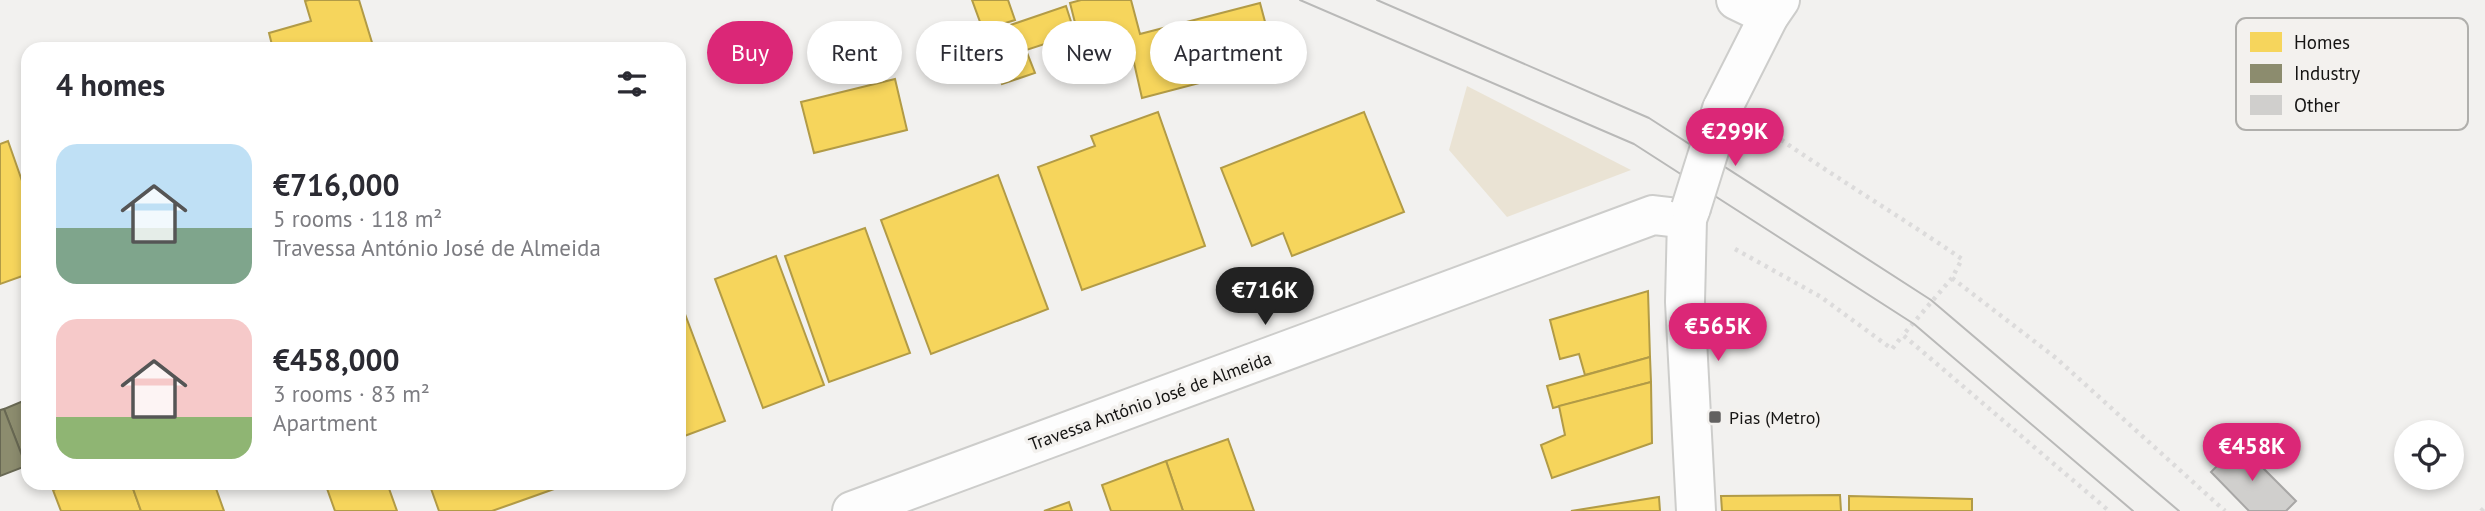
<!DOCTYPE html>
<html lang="en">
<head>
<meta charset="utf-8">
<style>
  body { margin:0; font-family:"PT Sans",sans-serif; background:#f2f2f3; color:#2b2b33; height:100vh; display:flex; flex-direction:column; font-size:26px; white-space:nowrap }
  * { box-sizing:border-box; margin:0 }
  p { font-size:23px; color:#7c7c81 }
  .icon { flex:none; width:38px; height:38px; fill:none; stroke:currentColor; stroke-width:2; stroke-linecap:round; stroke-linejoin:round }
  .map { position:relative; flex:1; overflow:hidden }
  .side { position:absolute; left:21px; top:42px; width:665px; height:448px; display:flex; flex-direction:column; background:#fff; border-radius:21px; box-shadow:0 4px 10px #0003 }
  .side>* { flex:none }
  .banner { position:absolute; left:707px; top:21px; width:665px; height:63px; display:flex; gap:14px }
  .controls { position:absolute; left:2394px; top:420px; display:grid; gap:14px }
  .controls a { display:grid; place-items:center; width:70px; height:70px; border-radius:50%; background:#fff; box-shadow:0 4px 10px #0003; font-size:35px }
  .price { position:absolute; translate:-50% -60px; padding:0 16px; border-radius:24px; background:#db2777; color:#fff; font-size:23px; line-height:46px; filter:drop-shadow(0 2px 4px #0008) }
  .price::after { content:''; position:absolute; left:50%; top:42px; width:21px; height:16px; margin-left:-10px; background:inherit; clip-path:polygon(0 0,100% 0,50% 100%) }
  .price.current { background:#222; color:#fff }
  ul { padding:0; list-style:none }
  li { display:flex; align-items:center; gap:21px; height:175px; padding:0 35px }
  li span { display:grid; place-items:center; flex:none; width:196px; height:140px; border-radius:21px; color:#555 }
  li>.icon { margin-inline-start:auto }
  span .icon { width:84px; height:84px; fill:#fffc; stroke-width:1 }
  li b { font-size:30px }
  h2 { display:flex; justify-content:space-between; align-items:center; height:84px; padding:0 35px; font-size:30px }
  .chip { padding:0 24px; border-radius:32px; background:#fff; box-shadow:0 4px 10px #0003; font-size:24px; line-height:63px }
  .chip.current { background:#db2777; color:#fff }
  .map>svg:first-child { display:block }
  .green { fill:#eae3d4 }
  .homes { fill:#f6d55c; stroke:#b29b46; stroke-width:2 }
  .industry { fill:#8c8c6e; stroke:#686853; stroke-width:2 }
  .building { fill:#d0cfcd; stroke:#a8a7a6; stroke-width:2 }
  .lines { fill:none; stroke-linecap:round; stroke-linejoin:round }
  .minor-casing { stroke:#cdcdcb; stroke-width:42 }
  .secondary-casing { stroke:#cdcdcb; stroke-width:42 }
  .path { stroke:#dcdbdb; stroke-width:4.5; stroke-dasharray:3.5 5; stroke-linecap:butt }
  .minor { stroke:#fdfdfd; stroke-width:38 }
  .secondary { stroke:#fdfdfd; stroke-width:38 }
  .tram { stroke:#b9b9b8; stroke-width:2 }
  .secondary-bridge-casing { stroke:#cdcdcb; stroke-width:42; stroke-linecap:butt }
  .secondary-bridge { stroke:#fdfdfd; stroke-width:38 }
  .poi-dot { fill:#626160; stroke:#f3f1ee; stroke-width:2.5 }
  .labels { text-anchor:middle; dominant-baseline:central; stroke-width:7; stroke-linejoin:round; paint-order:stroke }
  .street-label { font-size:18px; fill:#151413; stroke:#f3f1ee }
  .poi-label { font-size:18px; fill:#151413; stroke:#f3f1ee; text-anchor:start }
  .key { fill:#f3f1ee; stroke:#b0afac; stroke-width:2 }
  .key-label { font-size:19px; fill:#151413 }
</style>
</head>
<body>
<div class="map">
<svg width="2485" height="511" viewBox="0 0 2485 511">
  <rect width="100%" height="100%" fill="#f2f1ef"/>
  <path class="green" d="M1467,86L1631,170L1507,217L1449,150Z"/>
  <g class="homes">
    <path d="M309,0H359L374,49H273L269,33L311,21L305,1Z"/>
    <path d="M972,0H1008L1015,20L983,30Z"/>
    <path d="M1081,0H1131L1140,34L1260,3L1276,63L1142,98L1132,54L1086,66L1070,3Z"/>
    <path d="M1066,6L1075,34L1026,50L1035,73L1002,84L984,34Z"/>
    <path d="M895,79L907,130L814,153L801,102Z"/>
    <path d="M1158,112L1205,246L1082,290L1038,167L1095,146L1091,136Z"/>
    <path d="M1364,112L1404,212L1292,256L1283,233L1252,246L1221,168Z"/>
    <path d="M8,141L28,198V274L0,284V144Z"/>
    <path d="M998,175L1048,309L931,354L881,220Z"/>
    <path d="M865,228L910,353L829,382L785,256Z"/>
    <path d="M776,256L824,385L763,408L715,279Z"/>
    <path d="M1648,291L1650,357L1585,375L1579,354L1560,359L1550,320Z"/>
    <path d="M679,298L725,421L679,438Z"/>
    <path d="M1650,357L1651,382L1553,408L1547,386Z"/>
    <path d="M1651,382L1652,443L1552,478L1541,445L1565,435L1559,406Z"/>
    <path d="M1228,439L1254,511H1183L1166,461Z"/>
    <path d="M1166,461L1183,511H1111L1102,485Z"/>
    <path d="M74,483H131L141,511H61L53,490Z"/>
    <path d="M131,483H214L224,511H141Z"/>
    <path d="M325,483H387L397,511H335Z"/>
    <path d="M429,483H571L492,511H439Z"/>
    <path d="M1840,495L1841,511H1722L1721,496Z"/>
    <path d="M1849,496L1972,499V511H1849Z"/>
    <path d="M1659,497L1660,511H1571Z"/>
    <path d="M1069,502L1072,511H1044Z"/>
  </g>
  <g class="industry">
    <path d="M28,399V465L26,466L4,409Z"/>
    <path d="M4,409L26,466L0,476V410Z"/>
  </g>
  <path class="building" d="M2239,444L2296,501L2286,511H2249L2211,472Z"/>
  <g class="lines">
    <defs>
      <path id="minor" d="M852,511L1653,215L1687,219"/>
      <g id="secondary">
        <path d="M1736,0L1769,16"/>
        <path d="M1722,109L1769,16L1780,0"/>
        <path d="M1691,208L1687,219L1685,302L1696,511"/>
      </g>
    </defs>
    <use href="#minor" class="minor-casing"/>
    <use href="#secondary" class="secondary-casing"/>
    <g class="path">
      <path d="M1767,130C1831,175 1898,215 1962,259L1952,278L1903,335L2109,511"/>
      <path d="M1735,249L1821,297L1892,349L1903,335"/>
      <path d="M1952,278L2056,358L2225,511"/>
      <path d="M2481,511L2485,507"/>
    </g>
    <use href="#minor" class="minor"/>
    <use href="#secondary" class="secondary"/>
    <g class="tram">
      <path d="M1300,0L1634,144L1914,324L2133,511"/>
      <path d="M1377,0L1649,118L1931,300L2179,511"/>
    </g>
    <defs>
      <path id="secondary-bridge" d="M1691,208L1722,109"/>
    </defs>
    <use href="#secondary-bridge" class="secondary-bridge-casing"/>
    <use href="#secondary-bridge" class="secondary-bridge"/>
  </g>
  <rect class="poi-dot" x="1708" y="410" width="14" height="14" rx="3.5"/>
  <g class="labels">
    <g class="street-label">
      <text transform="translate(1150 401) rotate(-20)">Travessa António José de Almeida</text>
    </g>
    <g class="poi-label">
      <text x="1729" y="417">Pias (Metro)</text>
    </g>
  </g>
  <rect x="2236" y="18" width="232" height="112" rx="10" class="key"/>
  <rect x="2250" y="32" width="32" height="20" fill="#f6d55c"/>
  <rect x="2250" y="64" width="32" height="19" fill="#8c8c6e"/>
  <rect x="2250" y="95" width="32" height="20" fill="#d0cfcd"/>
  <g class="key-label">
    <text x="2294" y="49">Homes</text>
    <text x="2294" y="80">Industry</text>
    <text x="2294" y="112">Other</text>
  </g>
</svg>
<div class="controls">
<a><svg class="icon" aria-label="locate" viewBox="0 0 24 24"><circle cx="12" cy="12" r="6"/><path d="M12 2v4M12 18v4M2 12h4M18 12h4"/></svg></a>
</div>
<b class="price" style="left:1735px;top:168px">€299K</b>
<b class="price current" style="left:1265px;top:327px">€716K</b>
<b class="price" style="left:1718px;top:363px">€565K</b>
<b class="price" style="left:2252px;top:483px">€458K</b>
<div class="banner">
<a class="chip current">Buy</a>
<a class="chip">Rent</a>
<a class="chip">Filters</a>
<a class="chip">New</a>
<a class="chip">Apartment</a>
</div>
<section class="side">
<h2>4 homes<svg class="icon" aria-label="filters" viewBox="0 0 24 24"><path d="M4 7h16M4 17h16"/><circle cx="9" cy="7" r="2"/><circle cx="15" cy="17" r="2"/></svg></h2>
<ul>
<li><span style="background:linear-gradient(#bfe0f5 60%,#7fa58c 0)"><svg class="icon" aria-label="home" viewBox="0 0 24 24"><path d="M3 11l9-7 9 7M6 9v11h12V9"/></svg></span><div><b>€716,000</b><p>5 rooms · 118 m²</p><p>Travessa António José de Almeida</p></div></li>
<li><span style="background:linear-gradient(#f6c9c9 70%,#8fb573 0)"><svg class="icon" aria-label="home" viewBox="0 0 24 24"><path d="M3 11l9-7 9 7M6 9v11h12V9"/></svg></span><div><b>€458,000</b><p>3 rooms · 83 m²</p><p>Apartment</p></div></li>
</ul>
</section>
</div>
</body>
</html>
